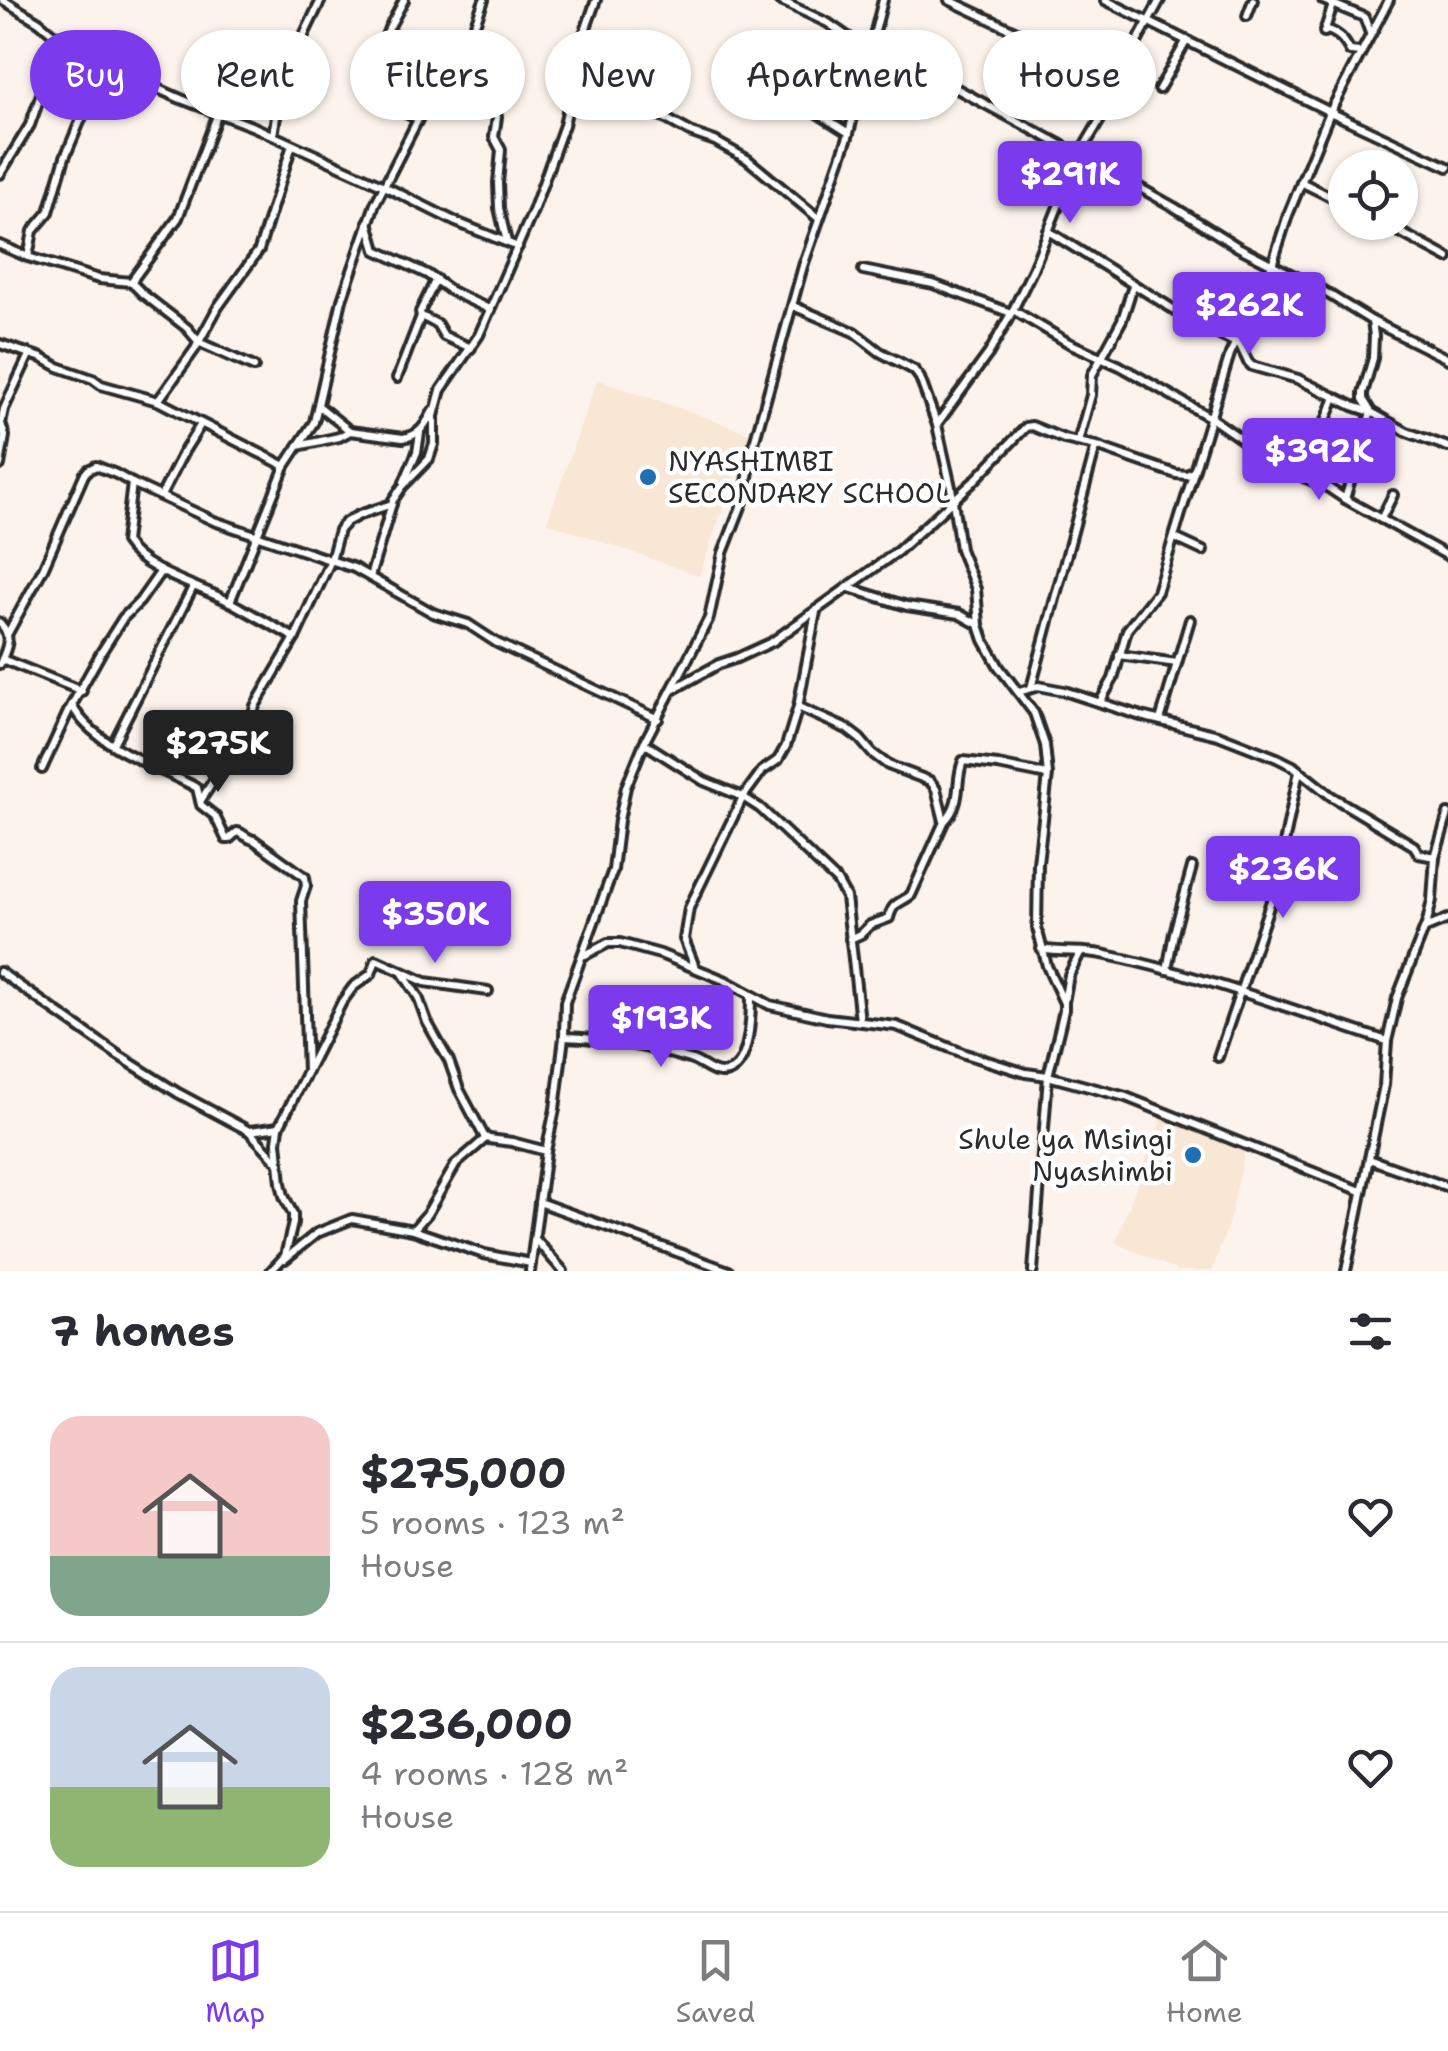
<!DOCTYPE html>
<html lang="en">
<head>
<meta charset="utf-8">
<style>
  body { margin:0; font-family:"Shantell Sans",sans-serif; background:#f2f2f3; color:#2b2b33; height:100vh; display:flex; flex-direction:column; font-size:38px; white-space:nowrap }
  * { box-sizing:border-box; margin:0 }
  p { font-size:32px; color:#7c7c81 }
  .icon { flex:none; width:55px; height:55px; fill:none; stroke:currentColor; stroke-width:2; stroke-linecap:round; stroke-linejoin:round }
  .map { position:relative; height:1271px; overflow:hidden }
  .panel { display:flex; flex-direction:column; background:#fff; flex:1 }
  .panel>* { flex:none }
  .guide { position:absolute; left:30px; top:30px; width:1390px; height:90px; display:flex; gap:20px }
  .buttons { position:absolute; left:1328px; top:150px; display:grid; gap:20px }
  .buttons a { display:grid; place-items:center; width:90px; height:90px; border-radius:50%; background:#fff; box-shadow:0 2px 8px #0004; font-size:50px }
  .price { position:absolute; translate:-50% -85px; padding:0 22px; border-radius:10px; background:#7c3aed; color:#fff; font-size:32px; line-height:65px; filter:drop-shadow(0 2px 5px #0008) }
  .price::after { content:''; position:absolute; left:50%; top:60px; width:30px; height:22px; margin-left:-15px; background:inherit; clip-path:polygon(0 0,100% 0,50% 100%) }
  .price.on { background:#222; color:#fff }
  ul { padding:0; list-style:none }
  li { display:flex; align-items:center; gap:30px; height:250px; padding:0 50px }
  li+li { border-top:2px solid #e1e1e2 }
  li span { display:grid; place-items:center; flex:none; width:280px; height:200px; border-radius:30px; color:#555 }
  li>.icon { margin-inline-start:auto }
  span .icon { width:120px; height:120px; fill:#fffc; stroke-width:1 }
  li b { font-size:42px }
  h2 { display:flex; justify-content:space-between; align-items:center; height:120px; padding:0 50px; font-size:42px }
  .chip { padding:0 35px; border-radius:45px; background:#fff; box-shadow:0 2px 8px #0004; font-size:35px; line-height:90px }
  .chip.on { background:#7c3aed; color:#fff }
  .tabs { display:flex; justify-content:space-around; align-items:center; height:140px; border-top:2px solid #e1e1e2; background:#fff; font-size:28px; color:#7c7c81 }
  .tabs a { display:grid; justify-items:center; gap:5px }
  .tabs .on { color:#7c3aed }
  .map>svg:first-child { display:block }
  .built { fill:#f8e7d5 }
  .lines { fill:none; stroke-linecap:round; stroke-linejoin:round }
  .minor-casing { stroke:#2b2b2b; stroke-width:14 }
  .minor { stroke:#fff; stroke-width:6 }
  .poi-dot { fill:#1f6fb2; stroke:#fff; stroke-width:4 }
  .labels { text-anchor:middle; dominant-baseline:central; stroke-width:9; stroke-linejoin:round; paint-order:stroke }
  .poi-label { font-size:28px; fill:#2b2b2b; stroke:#fff; text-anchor:start }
</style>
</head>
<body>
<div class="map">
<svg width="1448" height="1271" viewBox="0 0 1448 1271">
  <rect width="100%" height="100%" fill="#fcf4ec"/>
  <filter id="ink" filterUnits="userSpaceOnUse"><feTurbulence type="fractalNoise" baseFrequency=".01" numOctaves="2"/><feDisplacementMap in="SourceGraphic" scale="20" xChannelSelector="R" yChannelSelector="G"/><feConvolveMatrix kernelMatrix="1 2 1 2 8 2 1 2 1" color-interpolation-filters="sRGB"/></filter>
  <g filter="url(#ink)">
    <g class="built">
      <path d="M597,379L750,433L699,576L547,522Z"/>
      <path d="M1163,1115L1246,1146L1230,1219L1212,1271H1179L1115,1243Z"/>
    </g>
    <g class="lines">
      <defs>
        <g id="minor">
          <path d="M3,0L39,22L64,43L104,65L181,99L254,127L384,186L456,222L518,247"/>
          <path d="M404,0L389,28L368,82L374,98L418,119"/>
          <path d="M779,0L828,23L871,53L935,77L1065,147L1078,157"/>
          <path d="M949,0L1061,53L1118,83"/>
          <path d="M1105,0L1330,112L1448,167"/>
          <path d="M1323,0L1364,17L1370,33"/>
          <path d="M1333,5L1324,32L1328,30C1340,35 1344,40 1350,51L1360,52"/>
          <path d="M1247,16L1253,0"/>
          <path d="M476,29L477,64L479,70L493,90V101L497,117L494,137L501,150L498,183L499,208L507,242"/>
          <path d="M577,77L619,93L692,133L715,141L747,159L818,218"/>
          <path d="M1159,89L1187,40"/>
          <path d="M787,94L849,133"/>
          <path d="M273,135L277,111L305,33L321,0"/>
          <path d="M1080,154L1174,207L1238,247L1320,289L1372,321L1448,359"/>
          <path d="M0,174L30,125L45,83L64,43"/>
          <path d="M1301,182L1345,204"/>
          <path d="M368,222L376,250L427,274L451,291L491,310"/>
          <path d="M1381,222L1448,258"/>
          <path d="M1048,231L1197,324L1240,345L1248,362L1252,366L1298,379L1353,406L1371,412L1407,432L1448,447"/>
          <path d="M0,245L28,257L99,279L131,282L143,294L187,328L198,341"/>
          <path d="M28,257L33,231L49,212L65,157L104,65"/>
          <path d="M863,270L933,284L1011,313"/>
          <path d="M436,279L420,312L421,316L437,324L444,336L471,348"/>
          <path d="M131,282L178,218L218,113"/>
          <path d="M793,306L854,332L880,352L914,370L920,378L937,425L951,487L960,549L976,589L979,625L984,640L999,667L1034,713L1045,745L1048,775L1038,863L1037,928L1047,966L1064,1003V1010L1048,1076L1033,1271"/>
          <path d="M1013,310L1069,343L1120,366L1211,418L1250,445L1269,451L1297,474L1327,487L1345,499L1448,556"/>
          <path d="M198,342L254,367"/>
          <path d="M0,344L42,358L58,367L93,379L101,385L158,401L285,466L314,422L342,300L375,204L432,92L472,32L484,0"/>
          <path d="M397,378L421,316"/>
          <path d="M158,401L195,349L218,307L259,250L292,145"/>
          <path d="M320,407L350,431"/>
          <path d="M1,424L4,409L29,355"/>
          <path d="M937,424L989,353L1013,310L1033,269L1078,157L1109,105L1134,48L1160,0"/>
          <path d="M1078,442L1091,395L1092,375L1122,320L1133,286"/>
          <path d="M298,446L339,437L350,431L403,438C421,435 425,425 433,411"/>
          <path d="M0,465L5,436L1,424"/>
          <path d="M285,466L230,602L295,638"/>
          <path d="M1305,476L1335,397"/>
          <path d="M404,482L417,452L420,433"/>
          <path d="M132,483L125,542C144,572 200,586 230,602"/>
          <path d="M161,496L183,453L201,424"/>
          <path d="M1345,499L1371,412L1363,399V393L1373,358L1374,336L1372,321"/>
          <path d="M1381,519L1393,495"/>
          <path d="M1175,538L1203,551"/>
          <path d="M370,577L393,500L402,487L429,459L434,444V416L441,390L479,335L533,211L564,125L584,34L596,0"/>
          <path d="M849,588L907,606L959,614L979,625"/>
          <path d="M0,623C13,637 7,648 0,664"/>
          <path d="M8,633L43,569L84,475L88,470L96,466L116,474L132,483L214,521L354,568L433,613L468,624L497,643L658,719"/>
          <path d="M1119,655L1177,663"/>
          <path d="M2,659L82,691"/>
          <path d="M1031,688L1096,446"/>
          <path d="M672,690L719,664L737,658L772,642L898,551L972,483L1026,427L1032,426L1064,439L1096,446L1176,474L1187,475L1194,471"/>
          <path d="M1019,692L1038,686L1064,691L1141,716L1218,735L1277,758L1293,766L1331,796L1414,846L1419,854L1435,857"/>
          <path d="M1100,702L1113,679L1127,630L1157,592L1230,354L1272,265L1288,215L1330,112L1389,0"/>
          <path d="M72,705C93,747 158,766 197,788L201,805L215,816L226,839H229L237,832C243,833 247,839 254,840L305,877L306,886L301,901L307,1071"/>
          <path d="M798,707L847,729L860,739L872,753L888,765L930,781L936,789L944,821"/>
          <path d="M1160,720L1190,620"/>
          <path d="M644,743L704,781L743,797L760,808L837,881L846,897L860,1021"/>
          <path d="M113,744L193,587"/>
          <path d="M42,769L68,712L102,651L123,618L140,601L161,571"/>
          <path d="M201,800L250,724L255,706L295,638L331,560L339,530L346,522L359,515L392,504"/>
          <path d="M1426,928L1448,919"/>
          <path d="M850,939L861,934L870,925L889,918C893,901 900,904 911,895L944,822C964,801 954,784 963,761L998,765L1047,775"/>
          <path d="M1041,949C1061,953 1082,950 1102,954C1199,974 1293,1010 1387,1041"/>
          <path d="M585,955L608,943H620L660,954L724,980L770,1005L827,1018L897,1026L965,1054L1026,1073L1048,1076L1126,1097L1361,1191"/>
          <path d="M695,967L684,939L689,908L743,797L762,771L778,760L786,746L798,707L816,612"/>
          <path d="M1167,970L1174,933L1192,867"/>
          <path d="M0,972L118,1055L178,1093L249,1131L278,1162"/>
          <path d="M402,972L418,997L427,1022L449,1061L459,1089L484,1136L489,1139L512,1142L546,1151"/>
          <path d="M1064,1002L1069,975L1080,953"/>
          <path d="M564,1037C606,1038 648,1046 689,1059C704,1063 716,1080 732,1070C750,1060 751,1015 751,996"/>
          <path d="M1218,1057L1274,892L1299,771"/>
          <path d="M250,1131L279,1127"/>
          <path d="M1369,1159L1448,1187"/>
          <path d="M539,1202L729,1271"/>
          <path d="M413,1230L427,1214L456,1164L486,1138"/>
          <path d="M536,1240L563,1271"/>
          <path d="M285,1259L317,1233L352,1219L413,1230L484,1254L531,1263"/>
          <path d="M271,1271L285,1256L293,1223V1214L284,1196L281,1183L277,1142L279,1127L342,1002L353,987L371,974L376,960L425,982L488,991"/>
          <path d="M530,1271L546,1151L555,1109L564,1037L565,1002L613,870L619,820L626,787L644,743L709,618L723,553L744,499L754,443L803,266L848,137L883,0"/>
          <path d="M1346,1271L1384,1085L1387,1041L1392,1020L1397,998L1427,922L1432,900L1435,857L1448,814"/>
        </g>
      </defs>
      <use href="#minor" class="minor-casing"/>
      <use href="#minor" class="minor"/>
    </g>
  </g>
  <g class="poi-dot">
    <circle cx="648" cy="477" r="10"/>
    <circle cx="1193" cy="1155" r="10"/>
  </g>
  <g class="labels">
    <g class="poi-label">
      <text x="668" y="461">NYASHIMBI<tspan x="668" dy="32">SECONDARY SCHOOL</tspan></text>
      <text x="1173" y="1139" text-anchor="end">Shule ya Msingi<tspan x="1173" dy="32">Nyashimbi</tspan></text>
    </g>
  </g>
</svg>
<div class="buttons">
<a><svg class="icon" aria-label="locate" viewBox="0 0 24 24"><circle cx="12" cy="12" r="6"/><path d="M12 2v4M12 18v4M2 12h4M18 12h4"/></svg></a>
</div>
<b class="price" style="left:1070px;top:226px">$291K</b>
<b class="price" style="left:1249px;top:357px">$262K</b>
<b class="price" style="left:1319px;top:503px">$392K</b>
<b class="price on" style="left:218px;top:795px">$275K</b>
<b class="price" style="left:1283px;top:921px">$236K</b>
<b class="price" style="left:435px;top:966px">$350K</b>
<b class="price" style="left:661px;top:1070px">$193K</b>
<div class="guide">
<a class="chip on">Buy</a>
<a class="chip">Rent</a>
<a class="chip">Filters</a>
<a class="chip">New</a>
<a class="chip">Apartment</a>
<a class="chip">House</a>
</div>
</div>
<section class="panel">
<h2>7 homes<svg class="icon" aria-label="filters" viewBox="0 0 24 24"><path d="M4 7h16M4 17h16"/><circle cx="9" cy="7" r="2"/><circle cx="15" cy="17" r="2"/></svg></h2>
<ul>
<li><span style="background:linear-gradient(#f6c9c9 70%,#7fa58c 0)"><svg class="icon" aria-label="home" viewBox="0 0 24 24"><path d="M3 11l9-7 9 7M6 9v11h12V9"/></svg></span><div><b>$275,000</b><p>5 rooms · 123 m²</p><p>House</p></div><svg class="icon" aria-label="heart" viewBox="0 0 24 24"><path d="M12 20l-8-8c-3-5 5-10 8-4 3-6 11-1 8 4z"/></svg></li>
<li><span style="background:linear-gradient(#c9d6e8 60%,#8fb573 0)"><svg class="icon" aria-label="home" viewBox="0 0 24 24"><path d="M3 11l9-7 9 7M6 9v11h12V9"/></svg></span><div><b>$236,000</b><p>4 rooms · 128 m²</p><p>House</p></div><svg class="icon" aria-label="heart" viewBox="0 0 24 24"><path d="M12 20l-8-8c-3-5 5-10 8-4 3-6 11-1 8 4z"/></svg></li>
</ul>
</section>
<nav class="tabs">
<a class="on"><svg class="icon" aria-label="map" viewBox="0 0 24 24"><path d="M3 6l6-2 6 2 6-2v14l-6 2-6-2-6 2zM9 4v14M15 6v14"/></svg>Map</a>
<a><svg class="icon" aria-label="saved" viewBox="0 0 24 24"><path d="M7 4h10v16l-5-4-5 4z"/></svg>Saved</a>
<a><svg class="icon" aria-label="home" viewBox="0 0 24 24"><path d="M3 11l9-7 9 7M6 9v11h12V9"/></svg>Home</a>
</nav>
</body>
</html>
